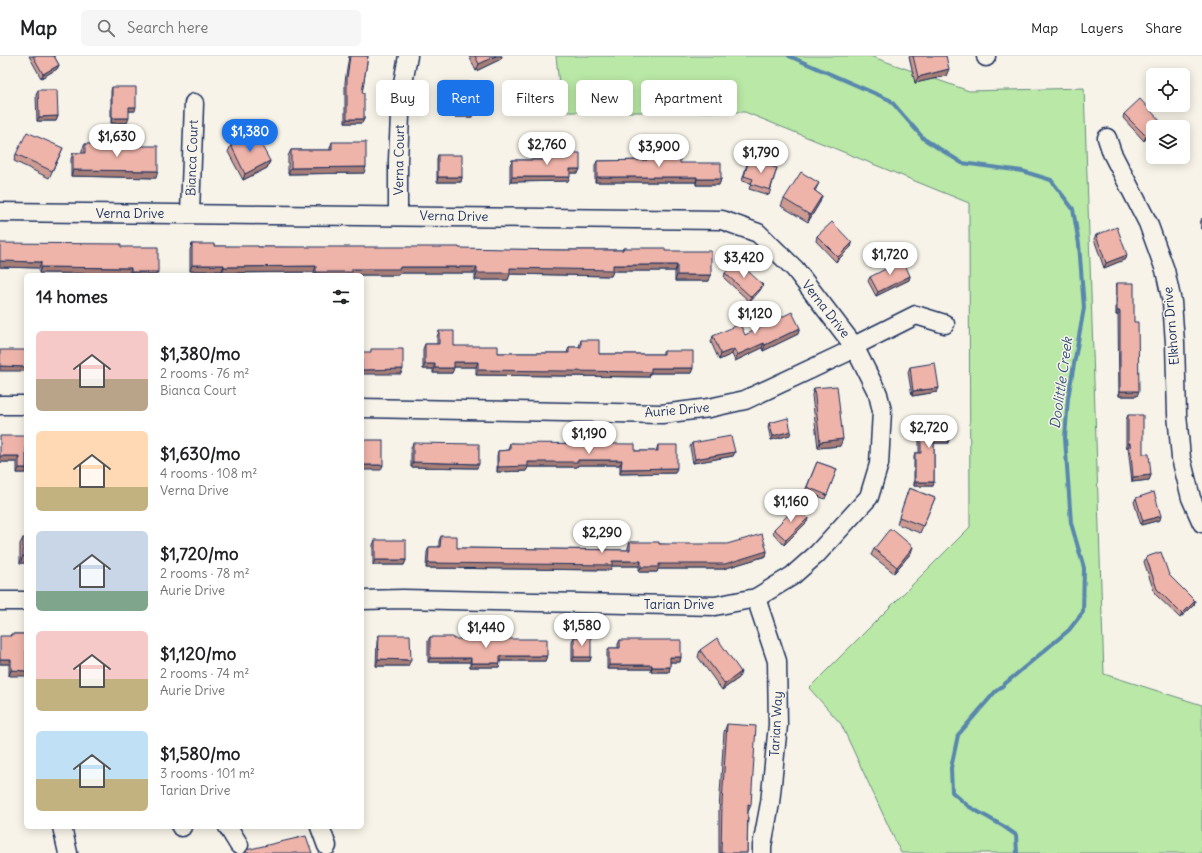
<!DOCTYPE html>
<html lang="en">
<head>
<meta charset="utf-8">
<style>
  body { margin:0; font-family:Delius,sans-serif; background:#f6f6f6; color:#202124; height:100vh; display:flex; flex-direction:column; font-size:15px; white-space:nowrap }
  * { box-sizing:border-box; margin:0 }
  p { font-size:13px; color:#757577 }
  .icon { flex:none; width:22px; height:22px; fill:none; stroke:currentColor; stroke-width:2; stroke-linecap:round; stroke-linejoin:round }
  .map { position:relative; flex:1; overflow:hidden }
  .drawer { position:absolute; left:24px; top:217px; width:340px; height:556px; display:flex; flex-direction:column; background:#fff; border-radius:6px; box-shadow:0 2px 10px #0003 }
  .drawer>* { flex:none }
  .banner { position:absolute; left:376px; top:24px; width:380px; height:36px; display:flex; gap:8px }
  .fabs { position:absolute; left:1146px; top:12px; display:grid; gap:8px }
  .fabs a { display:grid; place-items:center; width:44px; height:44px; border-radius:6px; background:#fff; box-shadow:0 2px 10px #0003; font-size:20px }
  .price { position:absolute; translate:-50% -34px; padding:0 9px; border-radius:14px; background:#fff; color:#222; font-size:13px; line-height:26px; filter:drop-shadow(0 1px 2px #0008) }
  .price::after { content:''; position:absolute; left:50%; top:24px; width:12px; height:9px; margin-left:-6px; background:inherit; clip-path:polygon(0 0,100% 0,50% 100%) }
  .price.on { background:#1a73e8; color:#fff }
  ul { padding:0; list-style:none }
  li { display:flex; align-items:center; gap:12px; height:100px; padding:0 12px }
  li span { display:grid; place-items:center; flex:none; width:112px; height:80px; border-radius:6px; color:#555 }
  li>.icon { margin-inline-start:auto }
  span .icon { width:48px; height:48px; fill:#fffc; stroke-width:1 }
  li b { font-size:17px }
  h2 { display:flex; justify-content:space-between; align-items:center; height:48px; padding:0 12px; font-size:17px }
  .tag { padding:0 14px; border-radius:6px; background:#fff; box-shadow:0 2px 10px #0003; font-size:14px; line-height:36px }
  .tag.on { background:#1a73e8; color:#fff }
  header { display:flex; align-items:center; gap:24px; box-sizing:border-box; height:56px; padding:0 20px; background:#fff; border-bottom:1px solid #e0e0e0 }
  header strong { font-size:19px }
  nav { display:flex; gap:22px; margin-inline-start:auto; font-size:14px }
  .search { width:280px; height:36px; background:#f6f6f6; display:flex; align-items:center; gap:10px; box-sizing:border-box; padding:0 14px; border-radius:6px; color:#757577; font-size:15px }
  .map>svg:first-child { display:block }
  .green { fill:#bae8a6; stroke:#6a8c82 }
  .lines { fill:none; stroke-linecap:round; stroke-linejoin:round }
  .stream { stroke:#5887ad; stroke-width:4 }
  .minor-casing { stroke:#1b2f5e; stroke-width:21 }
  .minor { stroke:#f7f3e8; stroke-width:18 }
  .wall { fill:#cd9b92; stroke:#1b2f5e }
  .shaded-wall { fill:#a77e77; stroke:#1b2f5e }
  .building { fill:#eeb4aa; stroke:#1b2f5e }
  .labels { text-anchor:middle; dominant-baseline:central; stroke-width:3; stroke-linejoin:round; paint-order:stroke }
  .street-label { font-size:13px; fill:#1b2f5e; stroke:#f7f3e8 }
  .water-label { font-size:14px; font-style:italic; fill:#34547f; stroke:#f7f3e8 }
</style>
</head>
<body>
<header>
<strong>Map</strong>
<div class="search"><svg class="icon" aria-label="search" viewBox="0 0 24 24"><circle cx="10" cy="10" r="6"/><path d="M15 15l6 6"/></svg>Search here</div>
<nav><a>Map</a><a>Layers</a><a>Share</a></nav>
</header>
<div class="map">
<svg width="1202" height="797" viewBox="0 0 1202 797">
  <rect width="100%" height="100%" fill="#f7f3e8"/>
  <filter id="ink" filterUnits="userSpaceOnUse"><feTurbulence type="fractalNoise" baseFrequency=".025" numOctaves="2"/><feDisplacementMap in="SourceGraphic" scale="8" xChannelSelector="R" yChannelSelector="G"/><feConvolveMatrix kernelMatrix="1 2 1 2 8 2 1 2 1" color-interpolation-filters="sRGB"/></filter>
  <g filter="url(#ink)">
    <path class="green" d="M556,0H870L969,35L1084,32L1104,618L1202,649V797H901L841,668L809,632L970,471L969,147L745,56H562Z"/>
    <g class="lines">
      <path class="stream" d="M789,0L890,44L924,83L962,107L1022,115L1051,124L1073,153L1079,188L1084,252L1068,342L1065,382L1071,467L1084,512L1083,556L1069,574L995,636L958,679L951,712L952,736L968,750L1003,770L1016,779L1017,797"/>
      <defs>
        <g id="minor">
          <path d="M986,1V0"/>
          <path d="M1107,82L1112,97L1148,167L1165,214L1172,246L1175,287L1177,358L1181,402L1191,442L1202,467"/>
          <path d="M0,156L722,164L758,177L795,213L854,290L878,338L882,355L879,408L869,441L817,498L792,520L756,542L715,550L403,543L362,544"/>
          <path d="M190,157L194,47"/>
          <path d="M398,160V104L401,38L408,0"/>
          <path d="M0,349H26"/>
          <path d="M362,352L662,358L709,352L745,344L845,297L854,290L916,259L945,268"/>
          <path d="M756,542L777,605L778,669L770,747L762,790V797"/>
          <path d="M0,545H26"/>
          <path d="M62,771L68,797"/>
          <path d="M181,771H182"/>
          <path d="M228,771L239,789"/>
          <path d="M320,771L327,790"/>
        </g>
      </defs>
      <use href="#minor" class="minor-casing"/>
      <use href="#minor" class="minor"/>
    </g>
    <g class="wall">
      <path d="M29,0H54L59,9L57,13L41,22Z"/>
      <path d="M349,0H368L362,37L364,63L362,67H345V26Z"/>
      <path d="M469,0H502L501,3L476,15Z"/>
      <path d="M909,0H946V20L915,27Z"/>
      <path d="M444,26L474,55L472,61H454V50H441V32Z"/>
      <path d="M112,31L135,55H129L127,67H111V35Z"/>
      <path d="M38,34L58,60L56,65H37L36,39Z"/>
      <path d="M1124,58L1160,70L1159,71H1153L1144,85L1123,62Z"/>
      <path d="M332,86L364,117L288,118V100L291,94H330V92Z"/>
      <path d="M85,88L110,90L156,122L71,120V103L73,97H82V94Z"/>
      <path d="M231,89L270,105L267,112L243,124L228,96Z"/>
      <path d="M63,92L60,99L49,122L14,105L16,98Z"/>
      <path d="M551,97L580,113L578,117H570L568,125L510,126V109L512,104H549V102Z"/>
      <path d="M438,99L462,121L461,126H437V103Z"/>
      <path d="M647,99L680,107L721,123L719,129H696V126H595V110L597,105L645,104Z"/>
      <path d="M747,108L777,112L769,139L749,133L751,127L742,125Z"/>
      <path d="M819,127L815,135L822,140L820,146L808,166L781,150L784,143Z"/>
      <path d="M1202,162V174L1200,167Z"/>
      <path d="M1096,179L1126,203L1104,212L1094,183Z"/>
      <path d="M817,180L852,187L851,191L836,206L816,185Z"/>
      <path d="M192,188L214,190L258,191L558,194H623V192L665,195L709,225H675V215H613L611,220L510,218L508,224H475V217H399L398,219H314V216L222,217V215H190V194Z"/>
      <path d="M121,191L157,219H129V218L39,217V212L0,211Z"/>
      <path d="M725,217L761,233L750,246L724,222Z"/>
      <path d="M910,220L909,224L876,240L868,225L870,221Z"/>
      <path d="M1117,227L1137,340H1119L1118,259H1116V232Z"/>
      <path d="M439,275L454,290L498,297H567L569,291H579L581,284L599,298H662L664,295L693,312L691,317H650L649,321L476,319V311H454L452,317H433V313H423V293L425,288H437V281Z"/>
      <path d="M798,278L763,295L762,292L735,305L732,298L719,304L711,286L713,280L745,279Z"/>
      <path d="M910,311L937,336L912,340L908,316Z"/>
      <path d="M814,332L840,390L818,392L812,339Z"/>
      <path d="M1128,359L1143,398L1151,419L1149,424L1132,426L1128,391H1126V364Z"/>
      <path d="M921,365L949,383L948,387H934V426L933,430H914V401L915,397H919V370Z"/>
      <path d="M769,367L790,379L771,384L768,371Z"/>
      <path d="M26,380V417H17V406H0Z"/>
      <path d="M413,387L477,412L411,411V392Z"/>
      <path d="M510,387L635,395H656L658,389L675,417L620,418V409H578L577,411H528L526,415L497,416V400L498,395L508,394Z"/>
      <path d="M692,387L735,396L733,400L693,407L690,391Z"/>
      <path d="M817,406L837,413L825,443L805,435Z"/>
      <path d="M909,432L935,442L920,477L897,468Z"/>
      <path d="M1136,442L1160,464L1141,469L1134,446Z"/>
      <path d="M808,462L807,466L784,489L773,477L774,473Z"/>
      <path d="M441,480L457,492L628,494V491L630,486L767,495L766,500L723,513H658L657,516H639V510H612L610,514L426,512L427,496L429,491H439V485Z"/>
      <path d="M23,482L26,507H20V488Z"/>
      <path d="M375,484L406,504L404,509H373V489Z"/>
      <path d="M874,493L911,497L894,517L871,499Z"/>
      <path d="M1146,501L1169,519L1195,545L1194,549L1180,562L1155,538L1144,506Z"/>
      <path d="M11,578H26L9,620V608H0Z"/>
      <path d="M379,579L408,610H376L377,585Z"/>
      <path d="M430,581L453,583L547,600L545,605H500L499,611H470V606H428V585Z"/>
      <path d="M574,581L591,601L590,605H572V585Z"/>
      <path d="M620,584L681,601L680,606H670V611L669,616H651V613H607V596L609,592H618V588Z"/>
      <path d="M700,594L739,622L722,634L698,601Z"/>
      <path d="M727,668L748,756L747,797H719V754L724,676Z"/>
    </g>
    <g class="shaded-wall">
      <path d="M496,0H502L501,3L476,15L479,8Z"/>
      <path d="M59,9L57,13L41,22L43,18Z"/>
      <path d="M949,13L946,20L915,27L918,21Z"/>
      <path d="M444,44H457L454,50H441Z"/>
      <path d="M129,51H136L135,55H127Z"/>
      <path d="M457,55H474L472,61H454Z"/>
      <path d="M58,60L56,65H37L39,61Z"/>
      <path d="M112,62H129L127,67H111Z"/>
      <path d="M347,63H364L362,67H345Z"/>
      <path d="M1161,66L1160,70L1159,71H1155Z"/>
      <path d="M1153,73V76L1144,85L1146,80Z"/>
      <path d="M270,105L267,112L243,124L245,118Z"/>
      <path d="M366,111L364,117L288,118L291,112Z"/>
      <path d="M570,113H580L578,117H568Z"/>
      <path d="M73,114L158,115L156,122L71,120Z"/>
      <path d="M438,121H462L461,126H437Z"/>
      <path d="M512,121H570L568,125L510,126Z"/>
      <path d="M597,121H697L696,126H595Z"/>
      <path d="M697,123H721L719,129H696Z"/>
      <path d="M822,140L820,146L808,166L810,159Z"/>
      <path d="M852,187L851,191L836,206L838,201Z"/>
      <path d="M1127,199L1126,203L1104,212L1106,207Z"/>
      <path d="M0,205L41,206L39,212L0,211Z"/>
      <path d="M192,209H224L222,215H190Z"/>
      <path d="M613,209H677L675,215H613L611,220L510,218L508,224H475L477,217L510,212Z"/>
      <path d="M316,210L314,216L222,217L224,211Z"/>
      <path d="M41,211L131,212L129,218L39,217Z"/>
      <path d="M400,211H477L475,217H399L398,219H315L316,216L352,213Z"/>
      <path d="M131,216H158L157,219H130Z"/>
      <path d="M677,219H711L709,225H675Z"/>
      <path d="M910,220L909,224L876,240L878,236Z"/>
      <path d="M763,229L761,233L750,246L751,241Z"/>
      <path d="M1117,255H1120L1118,259H1116Z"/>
      <path d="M800,272L798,278L763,295L765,289Z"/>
      <path d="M764,287L762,292L735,305L737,299Z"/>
      <path d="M734,293L732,298L719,304L721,298Z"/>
      <path d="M454,306H478L476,311H452Z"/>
      <path d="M425,308H435L433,313H423Z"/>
      <path d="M0,310L26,311V315H0Z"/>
      <path d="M435,312H454L452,317H433Z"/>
      <path d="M651,312H693L691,317H650L649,321L476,319L478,314Z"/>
      <path d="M403,313L401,318H362V314Z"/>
      <path d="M939,332L937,336L912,340L913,335Z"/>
      <path d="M1120,335H1139L1137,340H1119Z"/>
      <path d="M791,375L790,379L771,384L773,380Z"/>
      <path d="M843,383L840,390L818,392L820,386Z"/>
      <path d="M934,383H949L948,387H933Z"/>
      <path d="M1128,387H1130L1128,391H1126Z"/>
      <path d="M735,396L733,400L693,407L695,403Z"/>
      <path d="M0,400H19L17,406H0Z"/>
      <path d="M578,404H622L620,409H578L577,411H528L526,415L497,416L498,411L528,406Z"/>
      <path d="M413,406L479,408L477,412L411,411Z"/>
      <path d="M362,409H383L381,414H362Z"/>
      <path d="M19,412H26V417H17Z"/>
      <path d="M677,412L675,417L620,418L621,413Z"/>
      <path d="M1151,419L1149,424L1132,426L1133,421Z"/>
      <path d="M915,426H934L933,430H914Z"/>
      <path d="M1161,460L1160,464L1141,469L1143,465Z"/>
      <path d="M808,462L807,466L784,489L786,484Z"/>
      <path d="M913,491L911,497L894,517L897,511Z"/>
      <path d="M767,495L766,500L723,513H658L657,516H639L641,511L659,508Z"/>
      <path d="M23,500H26V507H20Z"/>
      <path d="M375,504H406L404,509H373Z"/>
      <path d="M612,505H641L639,510H612L610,514L426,512L428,507Z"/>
      <path d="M1195,545L1194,549L1180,562L1182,558Z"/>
      <path d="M500,600H547L545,605H499Z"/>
      <path d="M574,601H591L590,605H572Z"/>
      <path d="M670,601H681L680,606H669Z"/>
      <path d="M430,602H471L470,606H428Z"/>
      <path d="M0,603H11L9,608H0Z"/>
      <path d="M378,603L411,604L408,610H376Z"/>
      <path d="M471,607H500L499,611H470Z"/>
      <path d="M609,609H652L651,613H607Z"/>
      <path d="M652,611H670L669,616H651Z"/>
      <path d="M11,614L26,615V620H9Z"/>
      <path d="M741,616L739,622L722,634L725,628Z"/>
      <path d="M748,748L751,749L748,756H745Z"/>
    </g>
    <g class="building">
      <path d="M33,0H54L59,9L43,18Z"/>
      <path d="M350,0H368L362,37H364V63H347V22Z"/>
      <path d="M475,0H496L479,8Z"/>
      <path d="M913,0H946L949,13L918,21Z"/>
      <path d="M444,26H474V55H457V44H444Z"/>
      <path d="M112,31H136V51H129V62H112Z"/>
      <path d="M38,34H57L58,60L39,61Z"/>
      <path d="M1140,43L1161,66L1155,71H1153V73L1146,80L1124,58Z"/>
      <path d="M27,76L63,92L52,115L16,98Z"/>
      <path d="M255,77L270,105L245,118L231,89Z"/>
      <path d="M332,86H366V111L291,112V94H332Z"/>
      <path d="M85,88H110V90H158V115L73,114V97H85Z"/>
      <path d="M551,97H580V113H570V121H512V104H551Z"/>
      <rect x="438" y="99" width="24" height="22"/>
      <path d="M647,99H680V107H721V123H697V121H597V105L647,104Z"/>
      <path d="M749,104L777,112L770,134L751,128L753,123L744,120Z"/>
      <path d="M801,116L819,127L814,134L822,140L810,159L784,143Z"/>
      <path d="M832,166L852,187L838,201L817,180Z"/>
      <path d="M1117,171L1127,199L1106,207L1096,179Z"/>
      <path d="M0,187L121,188V191H158V216H131V212L41,211V206L0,205Z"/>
      <path d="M192,188H214V190H258V191H459V192L558,194H623V192H665V195H711V219H677V209H613V214L510,212V217H477V211H400V213H352V216H316V210L224,211V209H192Z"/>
      <path d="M903,204L910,220L878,236L870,221Z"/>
      <path d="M737,205L763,229L751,241L725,217Z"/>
      <path d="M1117,227H1134V266H1138L1139,335H1120V255H1117Z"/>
      <path d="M792,256L800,272L765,289L764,287L737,299L734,293L721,298L713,280L740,268L745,279Z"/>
      <path d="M439,275H454V290H498V297H569V291H581V284H599V298H664V295H693V312H651V316L478,314V306H454V312H435V308H425V288H439Z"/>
      <path d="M371,293H403V313L362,314V296H371Z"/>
      <path d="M0,294H26V311L0,310Z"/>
      <path d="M935,307L939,332L913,335L910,311Z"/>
      <path d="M837,330L843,383L820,386L814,332Z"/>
      <path d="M1128,359H1143V398H1149L1151,419L1133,421L1130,387H1128Z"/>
      <path d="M788,362L791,375L773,380L769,367Z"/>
      <path d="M921,365H949V383H934V426H915V397H921Z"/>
      <path d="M0,380H26V412H19V400H0Z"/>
      <path d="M731,380L735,396L695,403L692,387Z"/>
      <rect x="362" y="384" width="21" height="25"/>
      <path d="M413,387L479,388V408L413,406Z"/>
      <path d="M510,387L635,388V395H658V389H677V412L621,413L622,404H578V406H528V410L498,411V395L510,394Z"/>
      <path d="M817,406L837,413L827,439L807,431Z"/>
      <path d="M909,432L935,442L923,470L899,461Z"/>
      <path d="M1154,436L1161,460L1143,465L1136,442Z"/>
      <path d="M797,450L808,462L786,484L774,473Z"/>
      <path d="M889,474H893L913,491L897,511L874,493Z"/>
      <path d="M762,478L767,495L725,508H659V511H641V505H612V509L428,507L429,491H440L441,480H457V492L630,494V486H659V488H727Z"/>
      <rect x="23" y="482" width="3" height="18"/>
      <rect x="375" y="484" width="31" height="20"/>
      <path d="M1161,496L1169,519L1195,545L1182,558L1157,533L1146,501Z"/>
      <path d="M11,578H26V615L11,614V603H0V580H11Z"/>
      <path d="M379,579H410L411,604L378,603Z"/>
      <path d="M430,581H453V583H547V600H500V607H471V602H430Z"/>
      <rect x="574" y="581" width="17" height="20"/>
      <path d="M717,582L741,616L725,628L700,594Z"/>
      <path d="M620,584H681V601H670V611H652V609H609V592H620Z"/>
      <path d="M727,668L756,670L751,749L748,748L747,797H721L722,747Z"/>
      <path d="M306,780L312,797H247L246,794Z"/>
    </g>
  </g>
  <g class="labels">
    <g class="street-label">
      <text transform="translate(192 102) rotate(-88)">Bianca Court</text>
      <text transform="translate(399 104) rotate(-89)">Verna Court</text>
      <text x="130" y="157">Verna Drive</text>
      <text transform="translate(454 160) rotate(1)">Verna Drive</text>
      <text transform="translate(826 253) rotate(52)">Verna Drive</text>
      <text transform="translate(1171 270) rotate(-95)">Elkhorn Drive</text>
      <text transform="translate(677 354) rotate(-5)">Aurie Drive</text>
      <text x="679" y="548">Tarian Drive</text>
      <text transform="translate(776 668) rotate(-87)">Tarian Way</text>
    </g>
    <g class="water-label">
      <text transform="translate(1061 327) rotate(-82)">Doolittle Creek</text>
    </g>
  </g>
</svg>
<div class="fabs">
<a><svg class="icon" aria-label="locate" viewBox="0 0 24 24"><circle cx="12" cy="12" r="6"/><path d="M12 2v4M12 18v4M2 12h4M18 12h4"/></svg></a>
<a><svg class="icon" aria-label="layers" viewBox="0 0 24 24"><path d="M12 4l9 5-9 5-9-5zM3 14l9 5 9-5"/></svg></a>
</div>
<b class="price on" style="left:250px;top:97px">$1,380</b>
<b class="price" style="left:117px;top:102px">$1,630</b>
<b class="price" style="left:547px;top:110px">$2,760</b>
<b class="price" style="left:659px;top:112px">$3,900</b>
<b class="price" style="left:761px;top:118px">$1,790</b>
<b class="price" style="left:890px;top:220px">$1,720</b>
<b class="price" style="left:744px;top:223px">$3,420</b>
<b class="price" style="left:755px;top:279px">$1,120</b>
<b class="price" style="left:929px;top:393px">$2,720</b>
<b class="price" style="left:589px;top:399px">$1,190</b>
<b class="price" style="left:791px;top:467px">$1,160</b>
<b class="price" style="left:602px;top:498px">$2,290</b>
<b class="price" style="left:582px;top:591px">$1,580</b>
<b class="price" style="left:486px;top:593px">$1,440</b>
<div class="banner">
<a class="tag">Buy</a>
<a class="tag on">Rent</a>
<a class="tag">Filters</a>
<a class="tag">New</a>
<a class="tag">Apartment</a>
</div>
<section class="drawer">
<h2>14 homes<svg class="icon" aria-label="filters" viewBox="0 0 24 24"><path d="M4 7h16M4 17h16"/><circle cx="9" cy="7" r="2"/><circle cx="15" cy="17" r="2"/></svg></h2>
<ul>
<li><span style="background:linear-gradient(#f6c9c9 60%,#b9a48a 0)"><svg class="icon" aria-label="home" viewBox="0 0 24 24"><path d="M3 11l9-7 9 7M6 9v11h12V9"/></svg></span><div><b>$1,380/mo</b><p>2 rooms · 76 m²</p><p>Bianca Court</p></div></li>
<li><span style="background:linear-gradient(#ffd9b3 70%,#c2b280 0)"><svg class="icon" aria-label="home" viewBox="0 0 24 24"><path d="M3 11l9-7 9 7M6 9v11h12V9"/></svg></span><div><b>$1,630/mo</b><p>4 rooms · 108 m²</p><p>Verna Drive</p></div></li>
<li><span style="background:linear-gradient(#c9d6e8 75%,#7fa58c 0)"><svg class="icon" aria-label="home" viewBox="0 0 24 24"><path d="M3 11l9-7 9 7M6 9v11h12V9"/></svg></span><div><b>$1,720/mo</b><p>2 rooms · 78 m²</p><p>Aurie Drive</p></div></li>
<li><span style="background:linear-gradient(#f6c9c9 60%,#c2b280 0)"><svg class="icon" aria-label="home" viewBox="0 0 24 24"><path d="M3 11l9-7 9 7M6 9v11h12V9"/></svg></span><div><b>$1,120/mo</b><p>2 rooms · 74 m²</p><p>Aurie Drive</p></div></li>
<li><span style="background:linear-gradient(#bfe0f5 60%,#c2b280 0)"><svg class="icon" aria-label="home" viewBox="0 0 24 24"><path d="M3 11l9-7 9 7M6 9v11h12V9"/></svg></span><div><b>$1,580/mo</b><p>3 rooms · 101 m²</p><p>Tarian Drive</p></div></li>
</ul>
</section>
</div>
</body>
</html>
